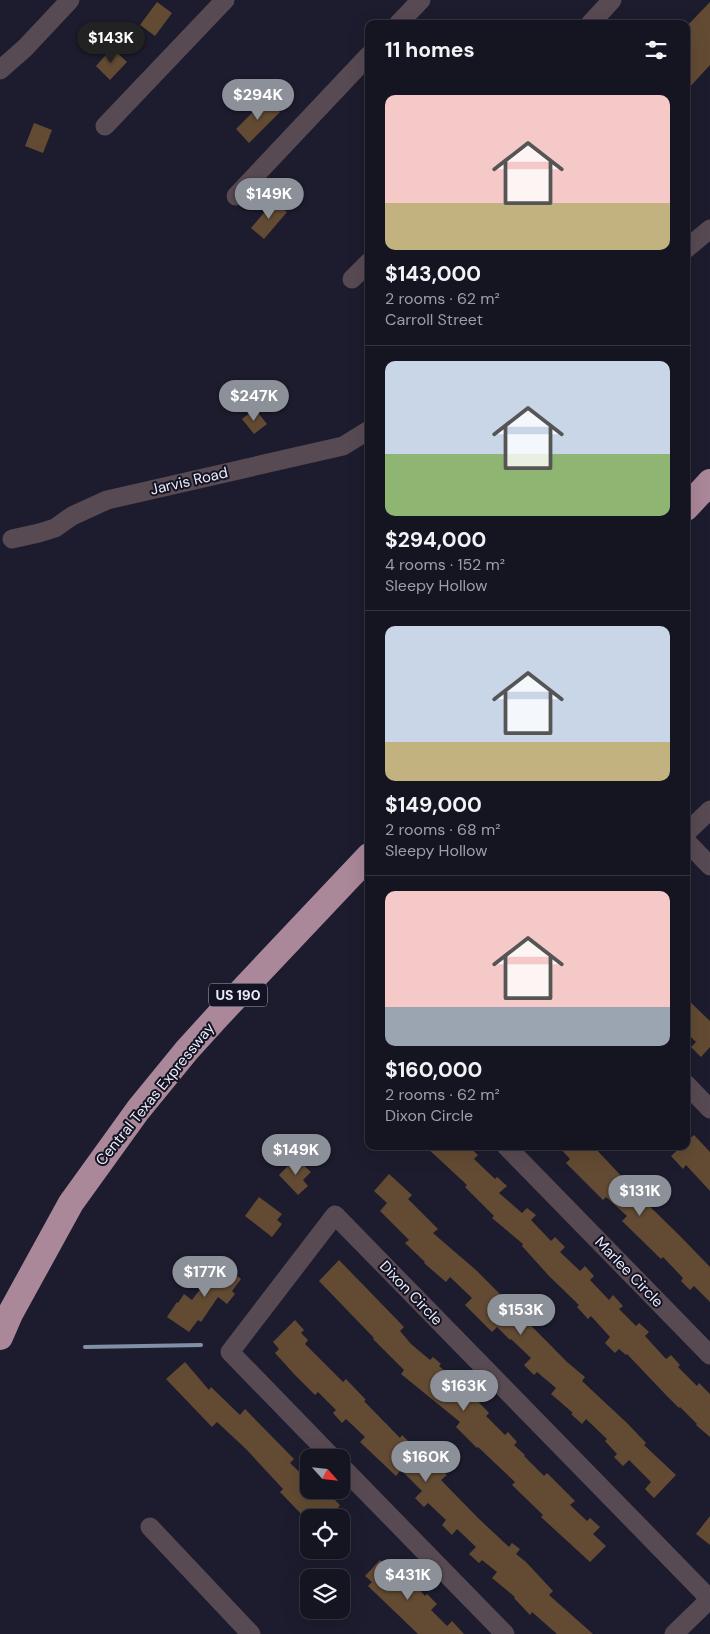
<!DOCTYPE html>
<html lang="en">
<head>
<meta charset="utf-8">
<style>
  body { margin:0; font-family:"DM Sans",sans-serif; background:#1e1e2a; color:#f1f3f6; height:100vh; display:flex; flex-direction:column; font-size:19px; white-space:nowrap }
  * { box-sizing:border-box; margin:0 }
  p { font-size:16px; color:#9d9fa5 }
  .icon { flex:none; width:28px; height:28px; fill:none; stroke:currentColor; stroke-width:2; stroke-linecap:round; stroke-linejoin:round }
  .map { position:relative; flex:1; overflow:hidden }
  .side { position:absolute; left:365px; top:20px; width:325px; height:1130px; display:flex; flex-direction:column; background:#151522; border-radius:10px; box-shadow:0 5px 20px #0002,0 0 0 1px #343440 }
  .side>* { flex:none }
  .needle { width:32px; rotate:117deg }
  .buttons { position:absolute; left:300px; top:1449px; display:grid; gap:10px }
  .buttons a { display:grid; place-items:center; width:50px; height:50px; border-radius:10px; background:#151522; box-shadow:0 5px 20px #0002,0 0 0 1px #343440; font-size:25px }
  .price { position:absolute; translate:-50% -42px; padding:0 11px; border-radius:18px; background:#8c9099; color:#fff; font-size:16px; line-height:32px; filter:drop-shadow(0 1px 2px #0008) }
  .price::after { content:''; position:absolute; left:50%; top:30px; width:15px; height:11px; margin-left:-8px; background:inherit; clip-path:polygon(0 0,100% 0,50% 100%) }
  .price.current { background:#222; color:#fff }
  ul { padding:0; list-style:none }
  li { display:grid; align-content:center; gap:10px; height:265px; padding:0 20px }
  li+li { border-top:1px solid #343440 }
  li span { display:grid; place-items:center; height:155px; border-radius:10px; color:#555 }
  li>.icon { margin-inline-start:auto }
  span .icon { width:90px; height:90px; fill:#fffc; stroke-width:1 }
  li b { font-size:21px }
  h2 { display:flex; justify-content:space-between; align-items:center; height:60px; padding:0 20px; font-size:21px }
  .map>svg:first-child { display:block }
  .lines { fill:none; stroke-linecap:round; stroke-linejoin:round }
  .stream { stroke:#8091a7; stroke-width:4 }
  .building { fill:#634b33 }
  .minor { stroke:#584a52; stroke-width:19 }
  .highway { stroke:#aa8799; stroke-width:26 }
  .labels { text-anchor:middle; dominant-baseline:central; stroke-width:4; stroke-linejoin:round; paint-order:stroke }
  .shield { fill:#131324; stroke:#aaaab9; stroke-width:1 }
  .shield-label { font-size:14px; font-weight:bold; fill:#ebebf9 }
  .street-label { font-size:15px; fill:#ebebf9; stroke:#131324 }
</style>
</head>
<body>
<div class="map">
<svg width="710" height="1634" viewBox="0 0 710 1634">
  <rect width="100%" height="100%" fill="#1c1c2e"/>
  <g class="lines">
    <path class="stream" d="M85,1347L201,1345"/>
  </g>
  <g class="building">
    <path d="M157,2L172,13L155,36L140,25Z"/>
    <path d="M710,2V65L686,91V27Z"/>
    <path d="M112,48L127,62L110,80L96,66Z"/>
    <path d="M266,99L280,112L249,143L236,129Z"/>
    <path d="M34,123L52,130L43,153L25,146Z"/>
    <path d="M274,201L287,212L264,239L251,228Z"/>
    <path d="M255,409L267,424L254,434L242,419Z"/>
    <path d="M686,998L710,1021V1047L701,1057L691,1047L696,1042L686,1032Z"/>
    <path d="M694,1135L710,1152V1191L686,1165L683,1169L671,1156L682,1146H686V1142Z"/>
    <path d="M425,1146H468L478,1155L474,1159L495,1179L497,1177L507,1186L499,1193L522,1213L527,1208L536,1215L531,1220L551,1241L555,1237L565,1247L560,1252L580,1271L585,1266L594,1276L590,1280L609,1300L613,1295L623,1306L619,1309L636,1326L639,1323L649,1332L645,1336L666,1359L671,1355L680,1365L678,1367L697,1386L699,1383L710,1394V1437L696,1425L697,1424L680,1407L679,1408L666,1395L627,1354L626,1355L619,1349L615,1353L605,1343L610,1337L591,1316L588,1319L577,1307L579,1305L549,1276L522,1246L523,1244L492,1218L494,1216L465,1187L467,1185Z"/>
    <path d="M558,1146H593L624,1179L623,1180L682,1238L710,1267V1302L694,1286L690,1290L681,1281L683,1278L663,1257L661,1259L622,1221L627,1216L606,1197L603,1200L566,1163L570,1159Z"/>
    <path d="M296,1158L311,1172L303,1180L308,1186L298,1195L279,1175Z"/>
    <path d="M389,1174L412,1195L408,1199L438,1229L433,1233L477,1271L567,1362L585,1377L582,1381L628,1424L646,1443L644,1445L676,1475L654,1498L645,1489L651,1482L629,1460L623,1466L614,1457L617,1454L605,1441L607,1439L586,1419L582,1424L571,1414L573,1413L551,1394L556,1388L537,1372L534,1375L524,1365L531,1358L511,1339L510,1340L497,1327L492,1332L465,1305L472,1298L450,1277L446,1282L424,1263L425,1262L405,1243L409,1240L380,1211L387,1203L374,1191Z"/>
    <path d="M259,1197L282,1214L277,1220L282,1224L272,1237L245,1216Z"/>
    <path d="M339,1260L404,1327L400,1331L411,1344L430,1360L433,1357L441,1364L439,1366L471,1394L489,1413L486,1416L505,1435L508,1432L517,1442L514,1445L525,1455L524,1456L544,1476L547,1473L575,1501L570,1505L587,1521L590,1518L600,1527L593,1534L606,1546L590,1562L541,1517L543,1515L512,1485L515,1482L478,1447L477,1448L456,1427L460,1422L401,1374L404,1370L373,1339L374,1338L319,1281Z"/>
    <path d="M220,1263L241,1279L232,1291L235,1294L227,1304L218,1297L201,1322L198,1320L189,1332L167,1317L177,1302L178,1303L184,1294L192,1300Z"/>
    <path d="M295,1320L304,1330L301,1333L308,1340L305,1344L343,1382L346,1379L366,1400L364,1401L400,1438L402,1435L419,1452L416,1455L431,1469L436,1464L447,1475L441,1480L478,1518L509,1547L512,1543L520,1549L516,1554L526,1562L553,1591L549,1595L593,1634H557L532,1612L530,1615L514,1598L515,1597L492,1578L497,1572L482,1560L479,1563L469,1554L476,1547L457,1529L452,1535L442,1525L446,1520L428,1503L424,1507L415,1498L422,1491L401,1470L396,1476L360,1442L365,1437L346,1419L342,1423L333,1413L336,1410L318,1392L315,1395L295,1375L275,1353L279,1349L273,1342Z"/>
    <path d="M185,1362L209,1390L211,1387L240,1415L245,1409L294,1459L290,1463L309,1481V1490H325L340,1505L338,1508L347,1518H305L280,1492L283,1489L246,1449L217,1422L212,1427L166,1379Z"/>
    <path d="M710,1516V1545L696,1534Z"/>
    <path d="M380,1560L393,1573L399,1567L425,1596L427,1594L437,1604L431,1610L447,1626L452,1621L464,1634H418L368,1586L372,1582L365,1576Z"/>
  </g>
  <g class="lines">
    <g class="minor">
      <path d="M398,24L421,0"/>
      <path d="M590,24L612,0"/>
      <path d="M0,70L25,48L70,0"/>
      <path d="M105,126L225,0"/>
      <path d="M236,196L369,55"/>
      <path d="M686,249L710,229"/>
      <path d="M352,279L369,262"/>
      <path d="M12,539L39,533L55,528L72,516L107,500L343,446L369,430"/>
      <path d="M686,833L710,810"/>
      <path d="M686,841L710,866"/>
      <path d="M686,1084L710,1109"/>
      <path d="M506,1146L710,1355"/>
      <path d="M333,1458L230,1352L335,1215L710,1599L674,1634"/>
      <path d="M341,1466L505,1634"/>
      <path d="M150,1527L251,1634"/>
    </g>
    <g class="highway">
      <path d="M686,508L710,482"/>
      <path d="M0,1337L10,1314L71,1203L138,1110L187,1050L217,1017L369,856"/>
    </g>
  </g>
  <g class="labels">
    <rect class="shield" x="209" y="983.5" width="58" height="23" rx="4"/>
    <g class="shield-label">
      <text x="238" y="995">US 190</text>
    </g>
    <g class="street-label">
      <text transform="translate(189 481) rotate(-13)">Jarvis Road</text>
      <text transform="translate(155 1094) rotate(-51)">Central Texas Expressway</text>
      <text transform="translate(629 1272) rotate(46)">Marlee Circle</text>
      <text transform="translate(411 1293) rotate(46)">Dixon Circle</text>
    </g>
  </g>
</svg>
<div class="buttons">
<a><svg class="needle" viewBox="-14 -14 28 28"><path d="M0-13l5 13h-10z" fill="#e53935"/><path d="M0 13l5-13h-10z" fill="#9d9fa5"/></svg></a>
<a><svg class="icon" aria-label="locate" viewBox="0 0 24 24"><circle cx="12" cy="12" r="6"/><path d="M12 2v4M12 18v4M2 12h4M18 12h4"/></svg></a>
<a><svg class="icon" aria-label="layers" viewBox="0 0 24 24"><path d="M12 4l9 5-9 5-9-5zM3 14l9 5 9-5"/></svg></a>
</div>
<b class="price current" style="left:111px;top:64px">$143K</b>
<b class="price" style="left:258px;top:121px">$294K</b>
<b class="price" style="left:269px;top:220px">$149K</b>
<b class="price" style="left:254px;top:422px">$247K</b>
<b class="price" style="left:296px;top:1176px">$149K</b>
<b class="price" style="left:640px;top:1217px">$131K</b>
<b class="price" style="left:205px;top:1298px">$177K</b>
<b class="price" style="left:521px;top:1336px">$153K</b>
<b class="price" style="left:464px;top:1412px">$163K</b>
<b class="price" style="left:426px;top:1483px">$160K</b>
<b class="price" style="left:408px;top:1601px">$431K</b>
<section class="side">
<h2>11 homes<svg class="icon" aria-label="filters" viewBox="0 0 24 24"><path d="M4 7h16M4 17h16"/><circle cx="9" cy="7" r="2"/><circle cx="15" cy="17" r="2"/></svg></h2>
<ul>
<li><span style="background:linear-gradient(#f6c9c9 70%,#c2b280 0)"><svg class="icon" aria-label="home" viewBox="0 0 24 24"><path d="M3 11l9-7 9 7M6 9v11h12V9"/></svg></span><div><b>$143,000</b><p>2 rooms · 62 m²</p><p>Carroll Street</p></div></li>
<li><span style="background:linear-gradient(#c9d6e8 60%,#8fb573 0)"><svg class="icon" aria-label="home" viewBox="0 0 24 24"><path d="M3 11l9-7 9 7M6 9v11h12V9"/></svg></span><div><b>$294,000</b><p>4 rooms · 152 m²</p><p>Sleepy Hollow</p></div></li>
<li><span style="background:linear-gradient(#c9d6e8 75%,#c2b280 0)"><svg class="icon" aria-label="home" viewBox="0 0 24 24"><path d="M3 11l9-7 9 7M6 9v11h12V9"/></svg></span><div><b>$149,000</b><p>2 rooms · 68 m²</p><p>Sleepy Hollow</p></div></li>
<li><span style="background:linear-gradient(#f6c9c9 75%,#9aa5b1 0)"><svg class="icon" aria-label="home" viewBox="0 0 24 24"><path d="M3 11l9-7 9 7M6 9v11h12V9"/></svg></span><div><b>$160,000</b><p>2 rooms · 62 m²</p><p>Dixon Circle</p></div></li>
</ul>
</section>
</div>
</body>
</html>
